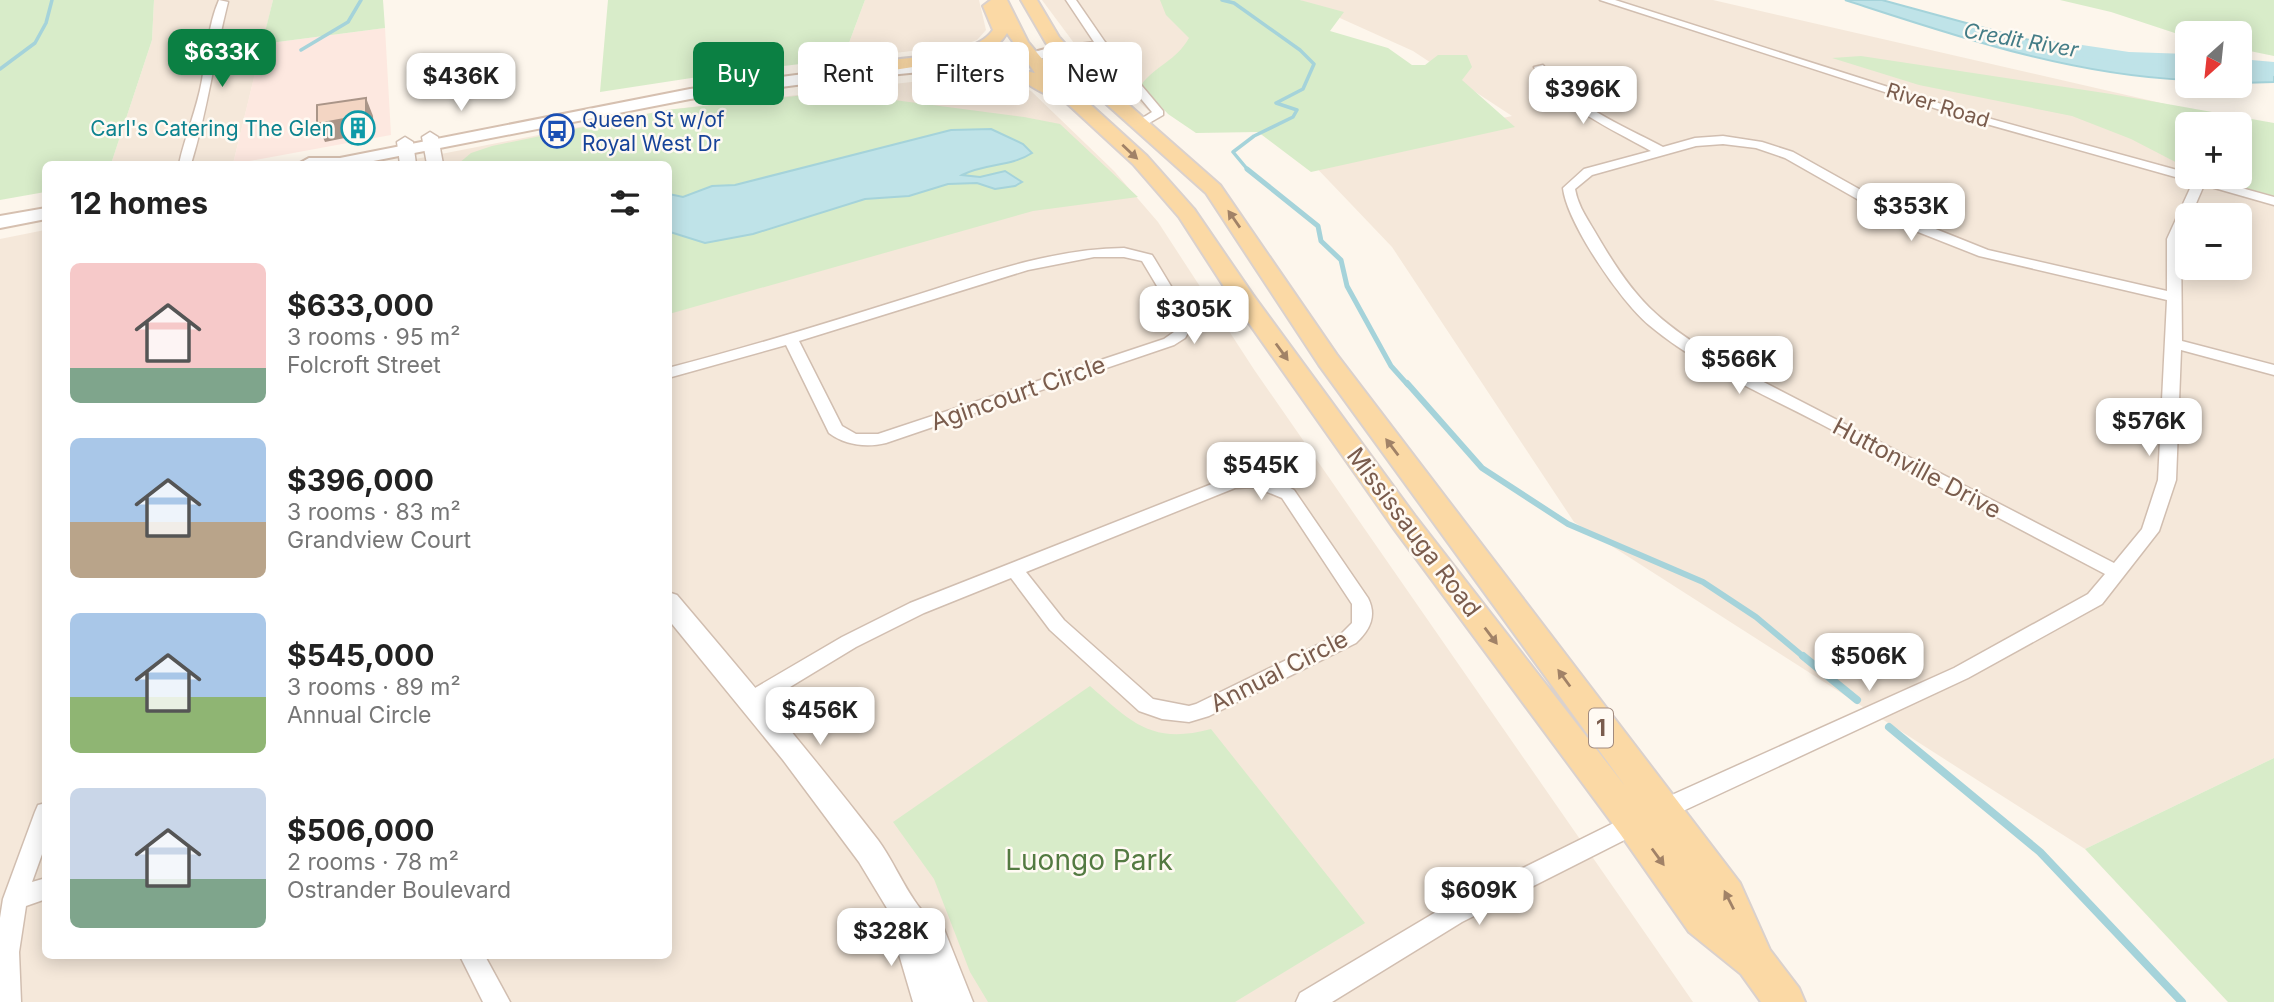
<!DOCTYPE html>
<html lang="en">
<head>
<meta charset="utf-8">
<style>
  body { margin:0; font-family:Inter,sans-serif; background:#f6f6f6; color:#222; height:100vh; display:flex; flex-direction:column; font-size:26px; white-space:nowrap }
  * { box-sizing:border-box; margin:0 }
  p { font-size:23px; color:#767676 }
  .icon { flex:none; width:38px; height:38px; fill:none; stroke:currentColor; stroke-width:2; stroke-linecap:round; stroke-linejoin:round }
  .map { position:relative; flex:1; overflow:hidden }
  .sheet { position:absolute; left:42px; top:161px; width:630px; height:798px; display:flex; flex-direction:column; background:#fff; border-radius:10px; box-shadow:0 4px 18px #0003 }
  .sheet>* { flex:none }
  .guide { position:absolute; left:693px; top:42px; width:665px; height:63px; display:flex; gap:14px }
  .needle { width:46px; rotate:207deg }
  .tools { position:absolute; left:2175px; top:21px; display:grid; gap:14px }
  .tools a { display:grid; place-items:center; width:77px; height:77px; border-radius:10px; background:#fff; box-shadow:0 4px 18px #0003; font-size:35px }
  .price { position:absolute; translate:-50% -60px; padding:0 16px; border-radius:14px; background:#fff; color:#222; font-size:23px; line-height:46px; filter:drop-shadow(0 2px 4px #0008) }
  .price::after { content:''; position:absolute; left:50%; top:42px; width:21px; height:16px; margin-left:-10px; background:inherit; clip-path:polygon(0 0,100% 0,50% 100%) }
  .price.active { background:#0b8043; color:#fff }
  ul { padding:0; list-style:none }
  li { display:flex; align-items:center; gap:21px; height:175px; padding:0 28px }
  li span { display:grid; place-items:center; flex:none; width:196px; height:140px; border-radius:10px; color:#555 }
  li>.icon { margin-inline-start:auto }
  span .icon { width:84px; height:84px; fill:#fffc; stroke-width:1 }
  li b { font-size:30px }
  h2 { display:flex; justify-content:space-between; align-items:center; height:84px; padding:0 28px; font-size:30px }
  .chip { padding:0 24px; border-radius:10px; background:#fff; box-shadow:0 4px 18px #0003; font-size:24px; line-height:63px }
  .chip.active { background:#0b8043; color:#fff }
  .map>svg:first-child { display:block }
  .residential { fill:#f5e8da; fill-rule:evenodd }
  .commercial { fill:#fde8e0 }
  .green { fill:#d8ecc9 }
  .water { fill:#bfe3e8; stroke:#a5d3da; stroke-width:2 }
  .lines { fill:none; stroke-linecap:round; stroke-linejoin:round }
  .stream-far3 { stroke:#a5d3da; stroke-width:3.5 }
  .stream-far2 { stroke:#a5d3da; stroke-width:5 }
  .stream-far1 { stroke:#a5d3da; stroke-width:6 }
  .stream { stroke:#a5d3da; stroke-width:8 }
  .river { fill:#bfe3e8; fill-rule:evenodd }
  .minor-casing { stroke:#d1beb0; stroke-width:3 }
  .tertiary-casing { stroke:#d1beb0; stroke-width:3 }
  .secondary-casing { stroke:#d6c0b0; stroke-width:4 }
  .primary-casing { stroke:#dad1cd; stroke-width:4 }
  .minor { fill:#fff; fill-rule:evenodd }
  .tertiary { fill:#fff; fill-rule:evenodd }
  .secondary { fill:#fff; fill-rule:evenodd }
  .primary { fill:#fbd9a5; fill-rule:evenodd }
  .shaded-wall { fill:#aa9588 }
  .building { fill:#f3d5c3; stroke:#aa9588; stroke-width:2 }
  .oneway { fill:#a18267 }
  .labels { text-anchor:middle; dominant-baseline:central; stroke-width:5; stroke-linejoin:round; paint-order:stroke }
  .far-water-label { font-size:21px; font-style:italic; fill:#437c86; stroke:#fffaf3 }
  .far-street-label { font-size:21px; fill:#7a5c4d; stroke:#fffaf3 }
  .far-transit-label { font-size:21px; fill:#164399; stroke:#fffaf3; text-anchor:start }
  .far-culture-label { font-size:21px; fill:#0d838f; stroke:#fffaf3; text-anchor:end }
  .shield { fill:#fffaf3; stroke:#a28b7f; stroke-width:2 }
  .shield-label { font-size:23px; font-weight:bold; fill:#7a5c4d }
  .street-label { font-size:24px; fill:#7a5c4d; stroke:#fffaf3 }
  .near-park-label { font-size:28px; fill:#537a41; stroke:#fffaf3 }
</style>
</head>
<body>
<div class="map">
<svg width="2274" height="1002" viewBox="0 0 2274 1002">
  <rect width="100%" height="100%" fill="#fdf6ec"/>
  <g class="residential">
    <path d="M154,0H273L233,164H111L152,40Z"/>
    <path d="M865,0H979L986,30L977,40L963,45L843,59Z"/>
    <path d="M1042,0H1184L1239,77L1149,111L1074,43Z"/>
    <path d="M1300,0H1713L2274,129V758L2085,849L1574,522L1392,247L1309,160L1512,116L1413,51ZM2188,124H2240V177H2188ZM2188,215H2240V268H2188Z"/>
    <path d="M973,75L1006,79L1031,91L1114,171L1158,222L1255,371L1693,1002H0V239L45,230L46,956H668V164H390L666,110Z"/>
  </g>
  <path class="commercial" d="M385,28L391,135L233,164L262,44Z"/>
  <g class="green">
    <path d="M0,0H154L152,40L111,164H46L45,192L0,200Z"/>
    <path d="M273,0H383L385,28L262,44Z"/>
    <path d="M608,0H865L843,59L724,73L600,92Z"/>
    <path d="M1160,0H1300L1344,12L1330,31L1388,48L1412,65H1425L1438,55H1467L1472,67L1462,80L1515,127L1311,172L1258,132L1196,133L1168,114L1141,85C1157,64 1175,62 1189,38L1166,15Z"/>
    <path d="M2060,0H2274V56L2240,49V33H2188L2187,37L2111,12Z"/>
    <path d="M1861,56L2111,94L2274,123V197L2210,177H2240V124H2188L2187,168L2131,139L2072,116L1919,85L1832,58Z"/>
    <path d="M833,92L1024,117L1060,124L1138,197L1033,211L669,314L668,164H458L471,153L492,146L666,110Z"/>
    <path d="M1090,686C1131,722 1152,745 1211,729L1365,923L1235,1002H988L970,972L934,879L893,822Z"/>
    <path d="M2274,758V1002H2228L2085,849Z"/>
  </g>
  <g class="water">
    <path d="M1845,0H1882L2025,39L2107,56L2187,63V80C2069,75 1956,36 1845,0Z"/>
    <path d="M2240,65L2274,66V82L2240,83Z"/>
    <path d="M991,129L1023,144L1032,153C1011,167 984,163 962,175L980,177L1005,171L1022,182L1015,186L995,189L977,183L948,184L909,196L865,199L753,234L705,243L670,232L669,194L683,197L712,186L735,185L951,130Z"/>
  </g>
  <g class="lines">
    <g class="stream-far3">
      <path d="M1222,0L1234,3L1300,50L1314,64L1303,89L1276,103L1297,110L1293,117L1254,136L1233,152L1248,170"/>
      <path d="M301,50L348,22L361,0"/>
      <path d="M0,69L35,43L46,23L52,0"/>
    </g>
    <path class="stream-far2" d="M1247,169L1318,226L1321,241L1341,260L1347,286L1391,366L1408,385"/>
    <path class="stream-far1" d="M1407,383L1482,468L1568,524L1703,582L1756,617L1805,658"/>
    <g class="stream">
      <path d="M1803,656L1857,700"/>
      <path d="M1889,727L2040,852L2182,1002"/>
    </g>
    <g class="river">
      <path d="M2035,38L2129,52L2188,54V66L2129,64L2028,48L2025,44L2028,40Z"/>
      <path d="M2240,59L2274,62V76L2240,71Z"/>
    </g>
    <defs>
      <g id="minor">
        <path d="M219,0L228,2C214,57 208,109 191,164H179C185,136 197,109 202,80C207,53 208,25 219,0Z"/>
        <path d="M1066,0H1076L1105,42L1163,111V115L1144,126H1136V122L1152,112L1098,47L1057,51V47L1094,42Z"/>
        <path d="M1600,0H1615L1973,114L2188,173V177H2202L2274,197V205L2204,185L2191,215H2188V223L2181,239L2182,341L2274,365V375L2181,350L2176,480L2159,531L2102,604L1968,678L1670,817L1462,922L1332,1002H1296L1300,993L1446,906L1654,803L1954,668L2088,594L2105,574C2010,524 1914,473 1819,423C1762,393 1699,367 1649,325C1621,302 1567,223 1563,188L1584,169L1651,151C1608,127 1563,108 1534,67L1543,65C1572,106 1620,124 1663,147L1695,138L1723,136L1762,142L1793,152L1918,222L1988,250L2167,291V239L2193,182L1965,118ZM1723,144L1756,148L1785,158L1908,228L1979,256L2167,300L2158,480L2142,529L2114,563L1721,360C1658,321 1636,302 1598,237C1589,221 1578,207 1575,189L1592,175L1696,146Z"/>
        <path d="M1124,248L1152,255L1154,258L1189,316L1192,326L1185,338L1174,345L886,443C866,448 845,445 829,433L786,345L668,378V368C750,347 830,322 910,297C980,275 1050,249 1124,248ZM1094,257H1124L1142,261L1175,316L1178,326L1174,332L1164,339L878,434H856L842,426L799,341L1028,270Z"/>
        <path d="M1255,475L1273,479L1294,490L1368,598C1377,616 1370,630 1356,643L1209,716L1189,722L1162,719L1139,711L1050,630L1011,578L924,613L856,647L757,707L750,709L743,707L740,701L743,695L842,637L910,603L1227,478ZM1255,487L1282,498L1352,604V623L1342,633L1196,704L1189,706L1153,699L1064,620L1026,572L1235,488Z"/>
        <path d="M46,803V843L32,882L46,878V899L26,906L19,952L21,1002H0V918L3,899L35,812L38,805Z"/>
        <path d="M460,956H485L510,1002H483Z"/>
      </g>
      <g id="tertiary">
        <path d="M430,132L438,137L443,164H427L422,137Z"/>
        <path d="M405,137L413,142L416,164H400L397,142Z"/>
        <path d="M668,592L677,595C745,675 813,756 878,840C899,868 912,912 944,929L973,1002H913L898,951L902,933L859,862L783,760L668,619Z"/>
      </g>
      <g id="secondary">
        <path d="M1061,45L1068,49L1066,52L1031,61L819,82L690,99L358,164L300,163L309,158H340L690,89L819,72L1030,53Z"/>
        <path d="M46,208V219L0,228V216Z"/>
      </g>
      <path id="primary" d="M991,0H1007L1028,42L1048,66L1147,156L1194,209L1253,295L1415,516L1625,786L1319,365L1206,193L1075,76L1046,43L1021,0H1037L1059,37L1087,68L1220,185L1337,355L1740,883L1770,950L1799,988L1805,1002H1761L1741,974L1689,932L1621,835L1395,530L1232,299L1179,217L1133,164L1057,94C1042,98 1028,81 1013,76C984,68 950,74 920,74L914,73L913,67L887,71L878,66L887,61C915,56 976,56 993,30L983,6ZM1007,33L1035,73L988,63L936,64C961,60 993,57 1007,33Z"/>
    </defs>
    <use href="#minor" class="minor-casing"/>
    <use href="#tertiary" class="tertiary-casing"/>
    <use href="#secondary" class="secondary-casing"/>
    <use href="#primary" class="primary-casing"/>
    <use href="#minor" class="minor"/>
    <use href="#tertiary" class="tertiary"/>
    <use href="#secondary" class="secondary"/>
    <use href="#primary" class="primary"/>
  </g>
  <path class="shaded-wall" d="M366,98L373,116L374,132L325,142L317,124Z"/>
  <path class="building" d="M366,98V115L317,124V105Z"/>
  <defs><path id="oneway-solid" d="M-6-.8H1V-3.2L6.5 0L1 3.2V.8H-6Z" transform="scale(1.75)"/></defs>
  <g class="oneway">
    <use href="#oneway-solid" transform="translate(1130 152) rotate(43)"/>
    <use href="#oneway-solid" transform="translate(1234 219) rotate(-125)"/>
    <use href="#oneway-solid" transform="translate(1282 352) rotate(54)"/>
    <use href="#oneway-solid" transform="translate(1392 447) rotate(-127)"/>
    <use href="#oneway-solid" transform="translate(1491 636) rotate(53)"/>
    <use href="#oneway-solid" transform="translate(1564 678) rotate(-126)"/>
    <use href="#oneway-solid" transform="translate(1658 857) rotate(54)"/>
    <use href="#oneway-solid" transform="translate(1729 900) rotate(-117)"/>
  </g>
  <defs>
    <symbol id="building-ring" viewBox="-11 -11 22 22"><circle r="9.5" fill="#fffaf3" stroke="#0f9aa8" stroke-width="1.5"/><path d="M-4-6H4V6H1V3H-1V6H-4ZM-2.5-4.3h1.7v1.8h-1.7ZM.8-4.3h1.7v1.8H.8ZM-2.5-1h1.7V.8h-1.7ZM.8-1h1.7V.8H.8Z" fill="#0f9aa8"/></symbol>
    <symbol id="bus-ring" viewBox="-11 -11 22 22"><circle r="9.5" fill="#fffaf3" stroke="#1a4fb4" stroke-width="1.5"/><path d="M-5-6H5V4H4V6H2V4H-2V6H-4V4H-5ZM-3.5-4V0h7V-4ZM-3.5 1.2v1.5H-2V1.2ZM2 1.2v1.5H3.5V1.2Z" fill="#1a4fb4"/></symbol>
  </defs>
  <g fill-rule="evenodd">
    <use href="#building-ring" x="339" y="109" width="38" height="38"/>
    <use href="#bus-ring" x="538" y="112" width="38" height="38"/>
  </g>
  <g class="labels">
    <g class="far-water-label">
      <text transform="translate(2021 40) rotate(10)">Credit River</text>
    </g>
    <g class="far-street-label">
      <text transform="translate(1938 105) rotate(17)">River Road</text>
    </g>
    <g class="far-transit-label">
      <text x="582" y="119">Queen St w/of<tspan x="582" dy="24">Royal West Dr</tspan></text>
    </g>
    <g class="far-culture-label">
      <text x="334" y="128">Carl's Catering The Glen</text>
    </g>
    <rect class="shield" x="1589" y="708.5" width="24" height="39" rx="5"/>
    <g class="shield-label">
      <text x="1601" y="728">1</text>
    </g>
    <g class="street-label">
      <text transform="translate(1018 393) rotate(-19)">Agincourt Circle</text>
      <text transform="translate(1917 468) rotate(28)">Huttonville Drive</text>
      <text transform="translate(1414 532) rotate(53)">Mississauga Road</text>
      <text transform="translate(1279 671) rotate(-27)">Annual Circle</text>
    </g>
    <g class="near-park-label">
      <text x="1089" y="860">Luongo Park</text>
    </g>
  </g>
</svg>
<div class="tools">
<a><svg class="needle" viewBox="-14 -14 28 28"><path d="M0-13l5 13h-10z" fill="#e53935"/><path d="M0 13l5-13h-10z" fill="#767676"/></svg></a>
<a>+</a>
<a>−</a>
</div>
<b class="price active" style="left:222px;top:89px">$633K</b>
<b class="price" style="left:461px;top:113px">$436K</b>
<b class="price" style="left:1583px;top:126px">$396K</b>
<b class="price" style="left:1911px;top:243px">$353K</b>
<b class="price" style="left:1194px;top:346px">$305K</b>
<b class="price" style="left:1739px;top:396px">$566K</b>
<b class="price" style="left:2149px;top:458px">$576K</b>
<b class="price" style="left:1261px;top:502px">$545K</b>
<b class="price" style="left:1869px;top:693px">$506K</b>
<b class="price" style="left:820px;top:747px">$456K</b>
<b class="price" style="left:1479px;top:927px">$609K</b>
<b class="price" style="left:891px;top:968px">$328K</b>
<div class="guide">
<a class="chip active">Buy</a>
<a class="chip">Rent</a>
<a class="chip">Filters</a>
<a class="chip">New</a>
</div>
<section class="sheet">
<h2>12 homes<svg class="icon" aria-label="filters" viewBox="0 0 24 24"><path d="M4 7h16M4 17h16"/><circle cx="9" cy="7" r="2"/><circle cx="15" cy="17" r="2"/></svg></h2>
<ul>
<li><span style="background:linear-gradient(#f6c9c9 75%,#7fa58c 0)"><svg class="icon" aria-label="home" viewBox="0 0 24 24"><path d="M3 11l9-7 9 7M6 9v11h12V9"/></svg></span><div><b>$633,000</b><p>3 rooms · 95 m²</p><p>Folcroft Street</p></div></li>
<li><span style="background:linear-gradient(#a9c7e8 60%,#b9a48a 0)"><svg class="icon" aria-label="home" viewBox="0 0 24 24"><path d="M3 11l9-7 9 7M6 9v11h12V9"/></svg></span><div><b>$396,000</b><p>3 rooms · 83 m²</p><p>Grandview Court</p></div></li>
<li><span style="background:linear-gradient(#a9c7e8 60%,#8fb573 0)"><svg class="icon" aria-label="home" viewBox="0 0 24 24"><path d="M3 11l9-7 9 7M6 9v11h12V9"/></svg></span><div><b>$545,000</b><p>3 rooms · 89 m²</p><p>Annual Circle</p></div></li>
<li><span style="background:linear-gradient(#c9d6e8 65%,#7fa58c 0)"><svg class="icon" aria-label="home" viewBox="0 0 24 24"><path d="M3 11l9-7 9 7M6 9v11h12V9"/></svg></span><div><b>$506,000</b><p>2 rooms · 78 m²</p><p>Ostrander Boulevard</p></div></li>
</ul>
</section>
</div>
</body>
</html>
